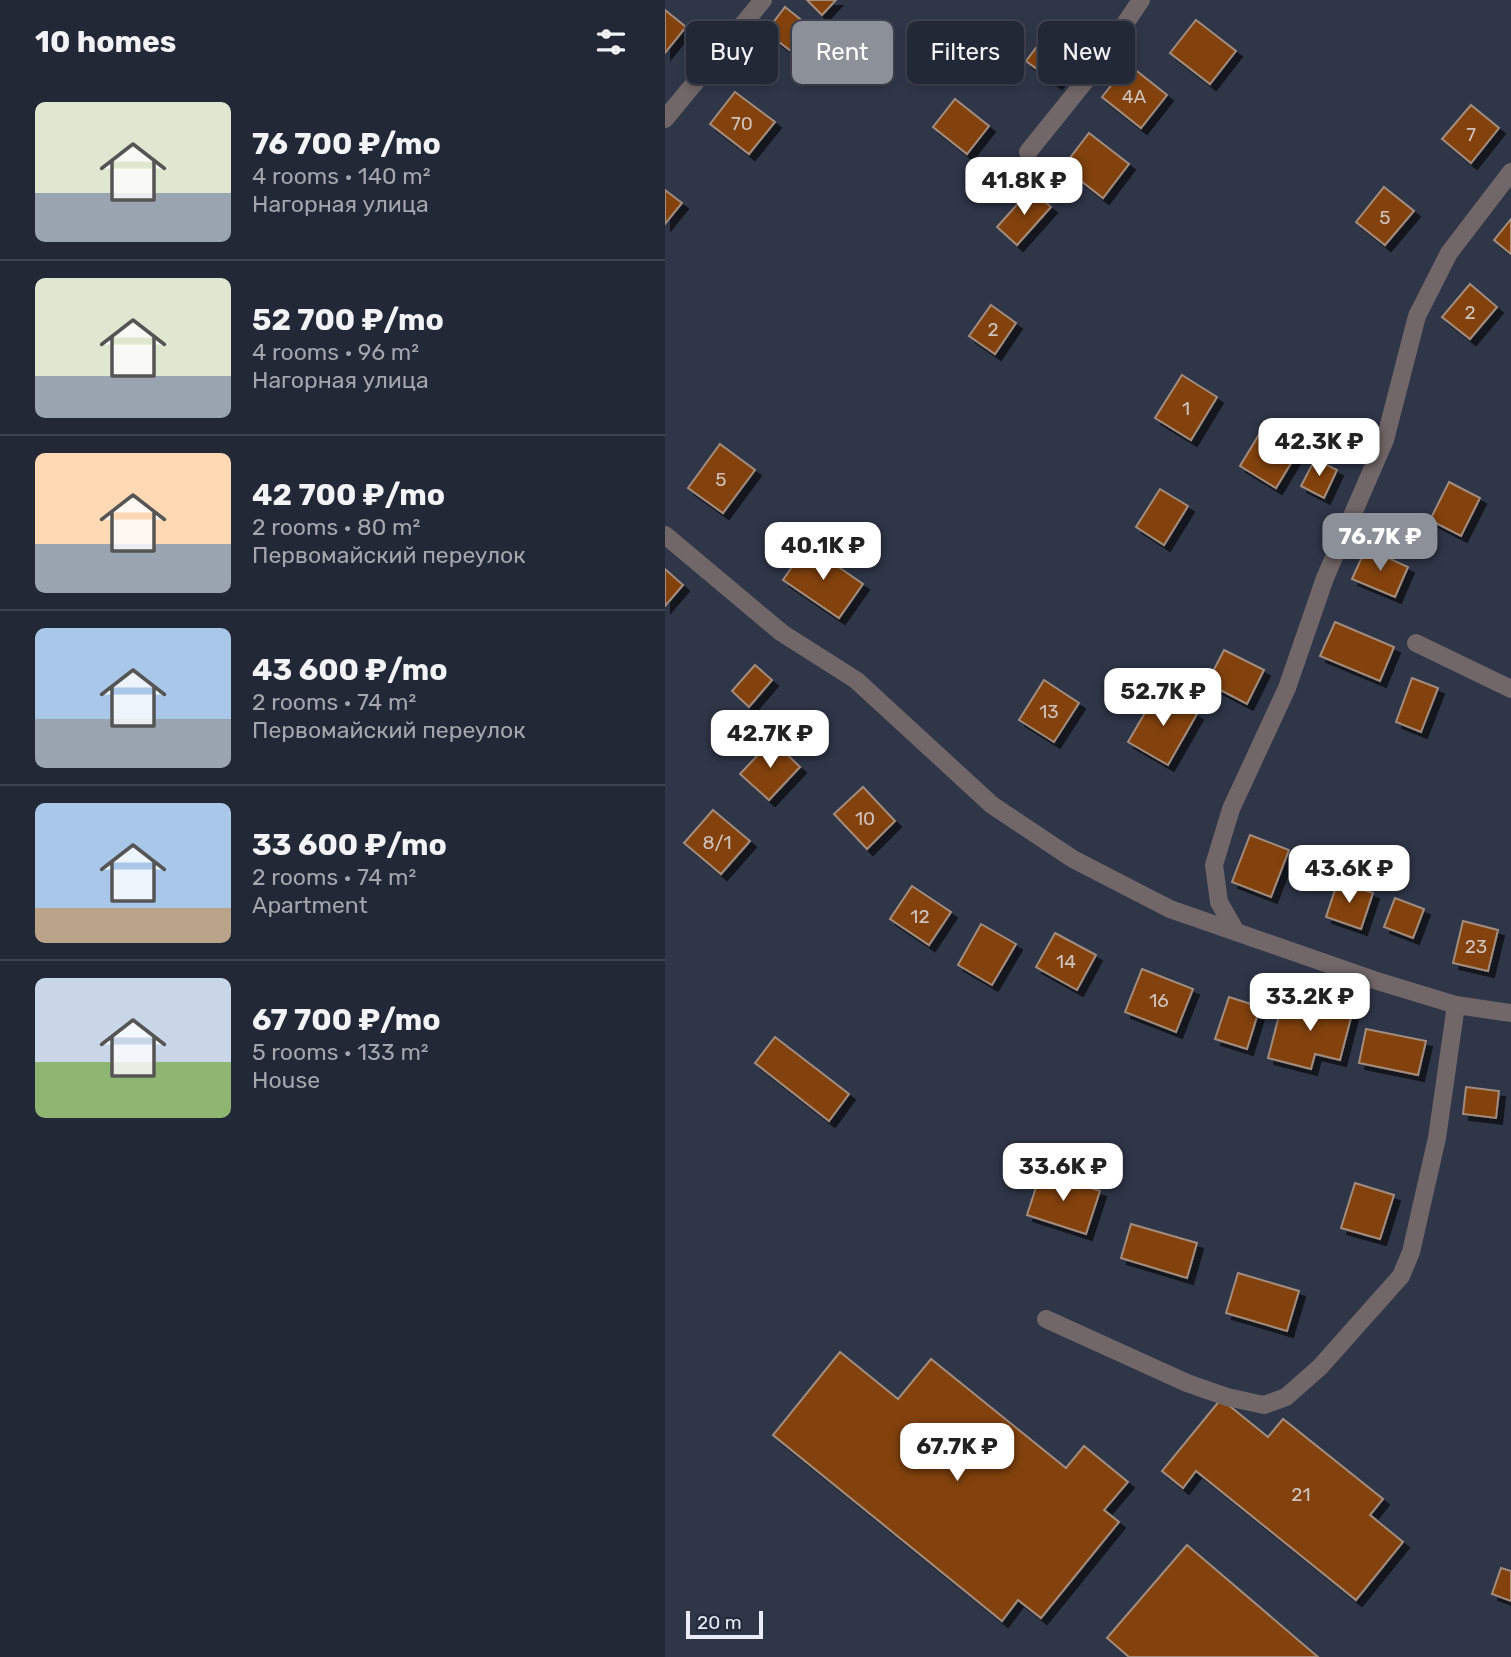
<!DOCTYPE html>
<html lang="en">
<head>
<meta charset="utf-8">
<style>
  body { margin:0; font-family:Rubik,sans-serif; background:#2b303e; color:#f1f3f6; height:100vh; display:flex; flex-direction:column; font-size:26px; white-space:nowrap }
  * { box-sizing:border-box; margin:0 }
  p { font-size:23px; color:#a3a6ad }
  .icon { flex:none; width:38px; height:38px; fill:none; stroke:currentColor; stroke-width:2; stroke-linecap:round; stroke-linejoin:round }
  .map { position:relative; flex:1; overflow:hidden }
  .drawer { display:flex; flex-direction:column; background:#232836; width:665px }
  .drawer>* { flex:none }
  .top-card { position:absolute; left:21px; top:21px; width:665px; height:63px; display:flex; gap:14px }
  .scale { position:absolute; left:21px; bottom:18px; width:77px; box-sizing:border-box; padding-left:7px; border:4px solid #e8edf9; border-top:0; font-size:19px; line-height:24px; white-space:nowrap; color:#e8edf9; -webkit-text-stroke:5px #252c3d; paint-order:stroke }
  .price { position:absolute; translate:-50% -60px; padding:0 16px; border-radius:14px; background:#fff; color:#222; font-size:23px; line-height:46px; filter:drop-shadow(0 2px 4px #0008) }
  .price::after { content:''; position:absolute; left:50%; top:42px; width:21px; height:16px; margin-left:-10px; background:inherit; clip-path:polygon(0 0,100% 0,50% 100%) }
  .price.current { background:#8c9099; color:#fff }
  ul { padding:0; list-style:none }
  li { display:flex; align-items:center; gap:21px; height:175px; padding:0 35px }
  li+li { border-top:2px solid #404451 }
  li span { display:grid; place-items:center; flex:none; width:196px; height:140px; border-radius:10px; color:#555 }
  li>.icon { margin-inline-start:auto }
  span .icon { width:84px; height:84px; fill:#fffc; stroke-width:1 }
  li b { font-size:30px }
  h2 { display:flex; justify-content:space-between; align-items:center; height:84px; padding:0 35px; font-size:30px }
  .tag { padding:0 24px; border-radius:10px; background:#232836; box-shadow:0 4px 10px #0003,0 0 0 2px #404451; font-size:24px; line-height:63px }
  .tag.current { background:#8c9099; color:#fff }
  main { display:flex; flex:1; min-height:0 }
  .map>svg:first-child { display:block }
  .building { fill:#834307; stroke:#a28c7f; stroke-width:2; filter:url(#shadow) }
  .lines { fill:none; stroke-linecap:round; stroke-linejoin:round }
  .street { stroke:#716668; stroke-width:18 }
  .labels { text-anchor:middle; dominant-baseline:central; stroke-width:7; stroke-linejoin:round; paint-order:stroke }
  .number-label { font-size:19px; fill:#cfc2bc }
</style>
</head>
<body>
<main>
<section class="drawer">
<h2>10 homes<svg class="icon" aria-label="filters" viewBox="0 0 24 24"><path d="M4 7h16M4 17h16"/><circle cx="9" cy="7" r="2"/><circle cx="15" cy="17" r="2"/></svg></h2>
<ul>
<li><span style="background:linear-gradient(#dfe7d0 65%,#9aa5b1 0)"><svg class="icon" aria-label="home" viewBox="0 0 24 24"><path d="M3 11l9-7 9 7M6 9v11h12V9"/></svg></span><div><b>76 700 ₽/mo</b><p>4 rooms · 140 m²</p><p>Нагорная улица</p></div></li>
<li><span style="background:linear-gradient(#dfe7d0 70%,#9aa5b1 0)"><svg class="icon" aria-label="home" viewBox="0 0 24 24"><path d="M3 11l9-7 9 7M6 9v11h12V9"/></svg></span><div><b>52 700 ₽/mo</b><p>4 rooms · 96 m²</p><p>Нагорная улица</p></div></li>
<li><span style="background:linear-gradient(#ffd9b3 65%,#9aa5b1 0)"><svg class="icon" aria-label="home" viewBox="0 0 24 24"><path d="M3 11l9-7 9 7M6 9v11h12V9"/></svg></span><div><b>42 700 ₽/mo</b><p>2 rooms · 80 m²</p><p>Первомайский переулок</p></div></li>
<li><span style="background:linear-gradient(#a9c7e8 65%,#9aa5b1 0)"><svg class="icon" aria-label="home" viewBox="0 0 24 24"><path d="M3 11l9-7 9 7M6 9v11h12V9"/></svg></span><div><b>43 600 ₽/mo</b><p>2 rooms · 74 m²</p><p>Первомайский переулок</p></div></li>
<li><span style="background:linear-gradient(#a9c7e8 75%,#b9a48a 0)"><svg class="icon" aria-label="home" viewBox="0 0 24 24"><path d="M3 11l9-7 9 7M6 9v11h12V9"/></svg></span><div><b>33 600 ₽/mo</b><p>2 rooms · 74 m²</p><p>Apartment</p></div></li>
<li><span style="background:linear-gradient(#c9d6e8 60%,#8fb573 0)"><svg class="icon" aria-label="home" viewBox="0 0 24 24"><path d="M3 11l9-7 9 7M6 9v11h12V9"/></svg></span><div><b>67 700 ₽/mo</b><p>5 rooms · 133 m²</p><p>House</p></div></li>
</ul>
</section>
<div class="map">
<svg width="846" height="1657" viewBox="0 0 846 1657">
  <defs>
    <filter id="shadow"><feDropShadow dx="6" dy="6" stdDeviation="0" flood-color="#0009"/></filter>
  </defs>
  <rect width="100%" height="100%" fill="#2f3648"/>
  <g class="building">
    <path d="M142,0H171L157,15Z"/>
    <path d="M120,7L149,30L130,54L101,32Z"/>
    <path d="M0,10L21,27L0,53Z"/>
    <path d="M531,20L571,51L545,84L505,53Z"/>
    <path d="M380,36L410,59L391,83L361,61Z"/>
    <path d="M463,64L502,95L476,128L437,97Z"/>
    <path d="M70,92L110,122L84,154L45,124Z"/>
    <path d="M290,99L324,126L302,154L268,127Z"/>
    <path d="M806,105L834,128L806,163L777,139Z"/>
    <path d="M424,133L464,164L438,198L398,167Z"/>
    <path d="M719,187L749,211L720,245L691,222Z"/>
    <path d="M366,189L386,207L352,245L332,227Z"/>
    <path d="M0,190L17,203L0,224Z"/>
    <path d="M846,219V254L829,240Z"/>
    <path d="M805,284L832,307L805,339L777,317Z"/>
    <path d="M326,305L351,323L330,354L304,336Z"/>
    <path d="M517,375L552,397L526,440L490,418Z"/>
    <path d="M601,423L637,445L611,488L575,466Z"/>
    <path d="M55,444L90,470L58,513L23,488Z"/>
    <path d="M650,459L672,470L659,498L636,486Z"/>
    <path d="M784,482L815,498L796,536L765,520Z"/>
    <path d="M495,489L523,506L499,545L471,527Z"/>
    <path d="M142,545L198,584L174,618L118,580Z"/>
    <path d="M701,548L743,567L730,597L687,579Z"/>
    <path d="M0,569L18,585L0,606Z"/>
    <path d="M670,622L729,647L715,681L655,656Z"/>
    <path d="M559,650L599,670L582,704L542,683Z"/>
    <path d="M90,665L107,680L84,707L67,691Z"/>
    <path d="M747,678L773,688L756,732L731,722Z"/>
    <path d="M379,680L414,703L389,742L354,720Z"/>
    <path d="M492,692L532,714L503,765L463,742Z"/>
    <path d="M107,740L135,767L104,800L75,774Z"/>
    <path d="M198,787L230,821L202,849L169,814Z"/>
    <path d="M48,810L85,841L56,874L19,843Z"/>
    <path d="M585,835L624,850L606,897L567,882Z"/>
    <path d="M673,881L708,893L696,929L661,917Z"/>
    <path d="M247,886L286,912L264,945L225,919Z"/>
    <path d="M730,898L759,909L748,938L719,927Z"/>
    <path d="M798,921L833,930L823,971L788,963Z"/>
    <path d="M316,924L351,944L327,985L293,965Z"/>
    <path d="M390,933L431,955L412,990L371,967Z"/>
    <path d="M477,969L528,989L511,1032L460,1012Z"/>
    <path d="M564,997L595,1007L582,1049L550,1039Z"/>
    <path d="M639,998L688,1010L675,1060L650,1054L646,1069L603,1058L616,1008L635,1013Z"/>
    <path d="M701,1029L761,1041L753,1075L694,1063Z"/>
    <path d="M110,1037L184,1094L164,1121L90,1063Z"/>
    <path d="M801,1087L834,1091L831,1118L798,1114Z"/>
    <path d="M376,1172L435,1191L421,1234L362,1215Z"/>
    <path d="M690,1183L729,1195L715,1239L676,1228Z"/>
    <path d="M466,1224L532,1243L522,1278L456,1258Z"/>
    <path d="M573,1273L634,1291L622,1331L561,1313Z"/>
    <path d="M175,1352L233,1399L266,1359L401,1468L419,1446L463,1482L439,1510L454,1522L376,1618L353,1600L337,1621L108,1435Z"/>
    <path d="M556,1399L603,1437L618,1419L718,1499L705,1515L738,1542L691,1600L531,1471L518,1488L497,1471Z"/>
    <path d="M522,1545L653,1657H464L442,1638Z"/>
    <path d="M836,1568L846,1571V1601L827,1594Z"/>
  </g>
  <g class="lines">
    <g class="street">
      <path d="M0,119L98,0"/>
      <path d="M363,152L429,70L476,0"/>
      <path d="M0,535L117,633L191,680L327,805L408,859L505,909L709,980L791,1005L846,1013"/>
      <path d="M751,643L846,689"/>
      <path d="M570,930L554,902L549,865L566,809L622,688L660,578L720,440L752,316L784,253L846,172"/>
      <path d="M381,1319L522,1383L562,1397L599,1405L621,1397L655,1367L736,1276L746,1252L772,1138L791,1005"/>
    </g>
  </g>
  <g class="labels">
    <g class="number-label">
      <text x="469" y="96">4А</text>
      <text x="77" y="123">70</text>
      <text x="806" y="134">7</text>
      <text x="720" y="217">5</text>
      <text x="805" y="312">2</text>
      <text x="328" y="329">2</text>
      <text x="521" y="408">1</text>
      <text x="56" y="479">5</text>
      <text x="384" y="711">13</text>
      <text x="200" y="818">10</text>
      <text x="52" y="842">8/1</text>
      <text x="255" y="916">12</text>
      <text x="811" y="946">23</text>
      <text x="401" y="961">14</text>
      <text x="494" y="1000">16</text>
      <text x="636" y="1494">21</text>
    </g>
  </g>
</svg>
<div class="scale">20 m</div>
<b class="price" style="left:359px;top:217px">41.8K ₽</b>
<b class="price" style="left:654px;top:478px">42.3K ₽</b>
<b class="price current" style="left:715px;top:573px">76.7K ₽</b>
<b class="price" style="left:158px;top:582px">40.1K ₽</b>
<b class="price" style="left:498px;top:728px">52.7K ₽</b>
<b class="price" style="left:105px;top:770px">42.7K ₽</b>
<b class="price" style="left:684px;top:905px">43.6K ₽</b>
<b class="price" style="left:645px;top:1033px">33.2K ₽</b>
<b class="price" style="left:398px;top:1203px">33.6K ₽</b>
<b class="price" style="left:292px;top:1483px">67.7K ₽</b>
<div class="top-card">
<a class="tag">Buy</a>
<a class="tag current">Rent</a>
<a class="tag">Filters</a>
<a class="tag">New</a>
</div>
</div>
</main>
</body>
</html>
